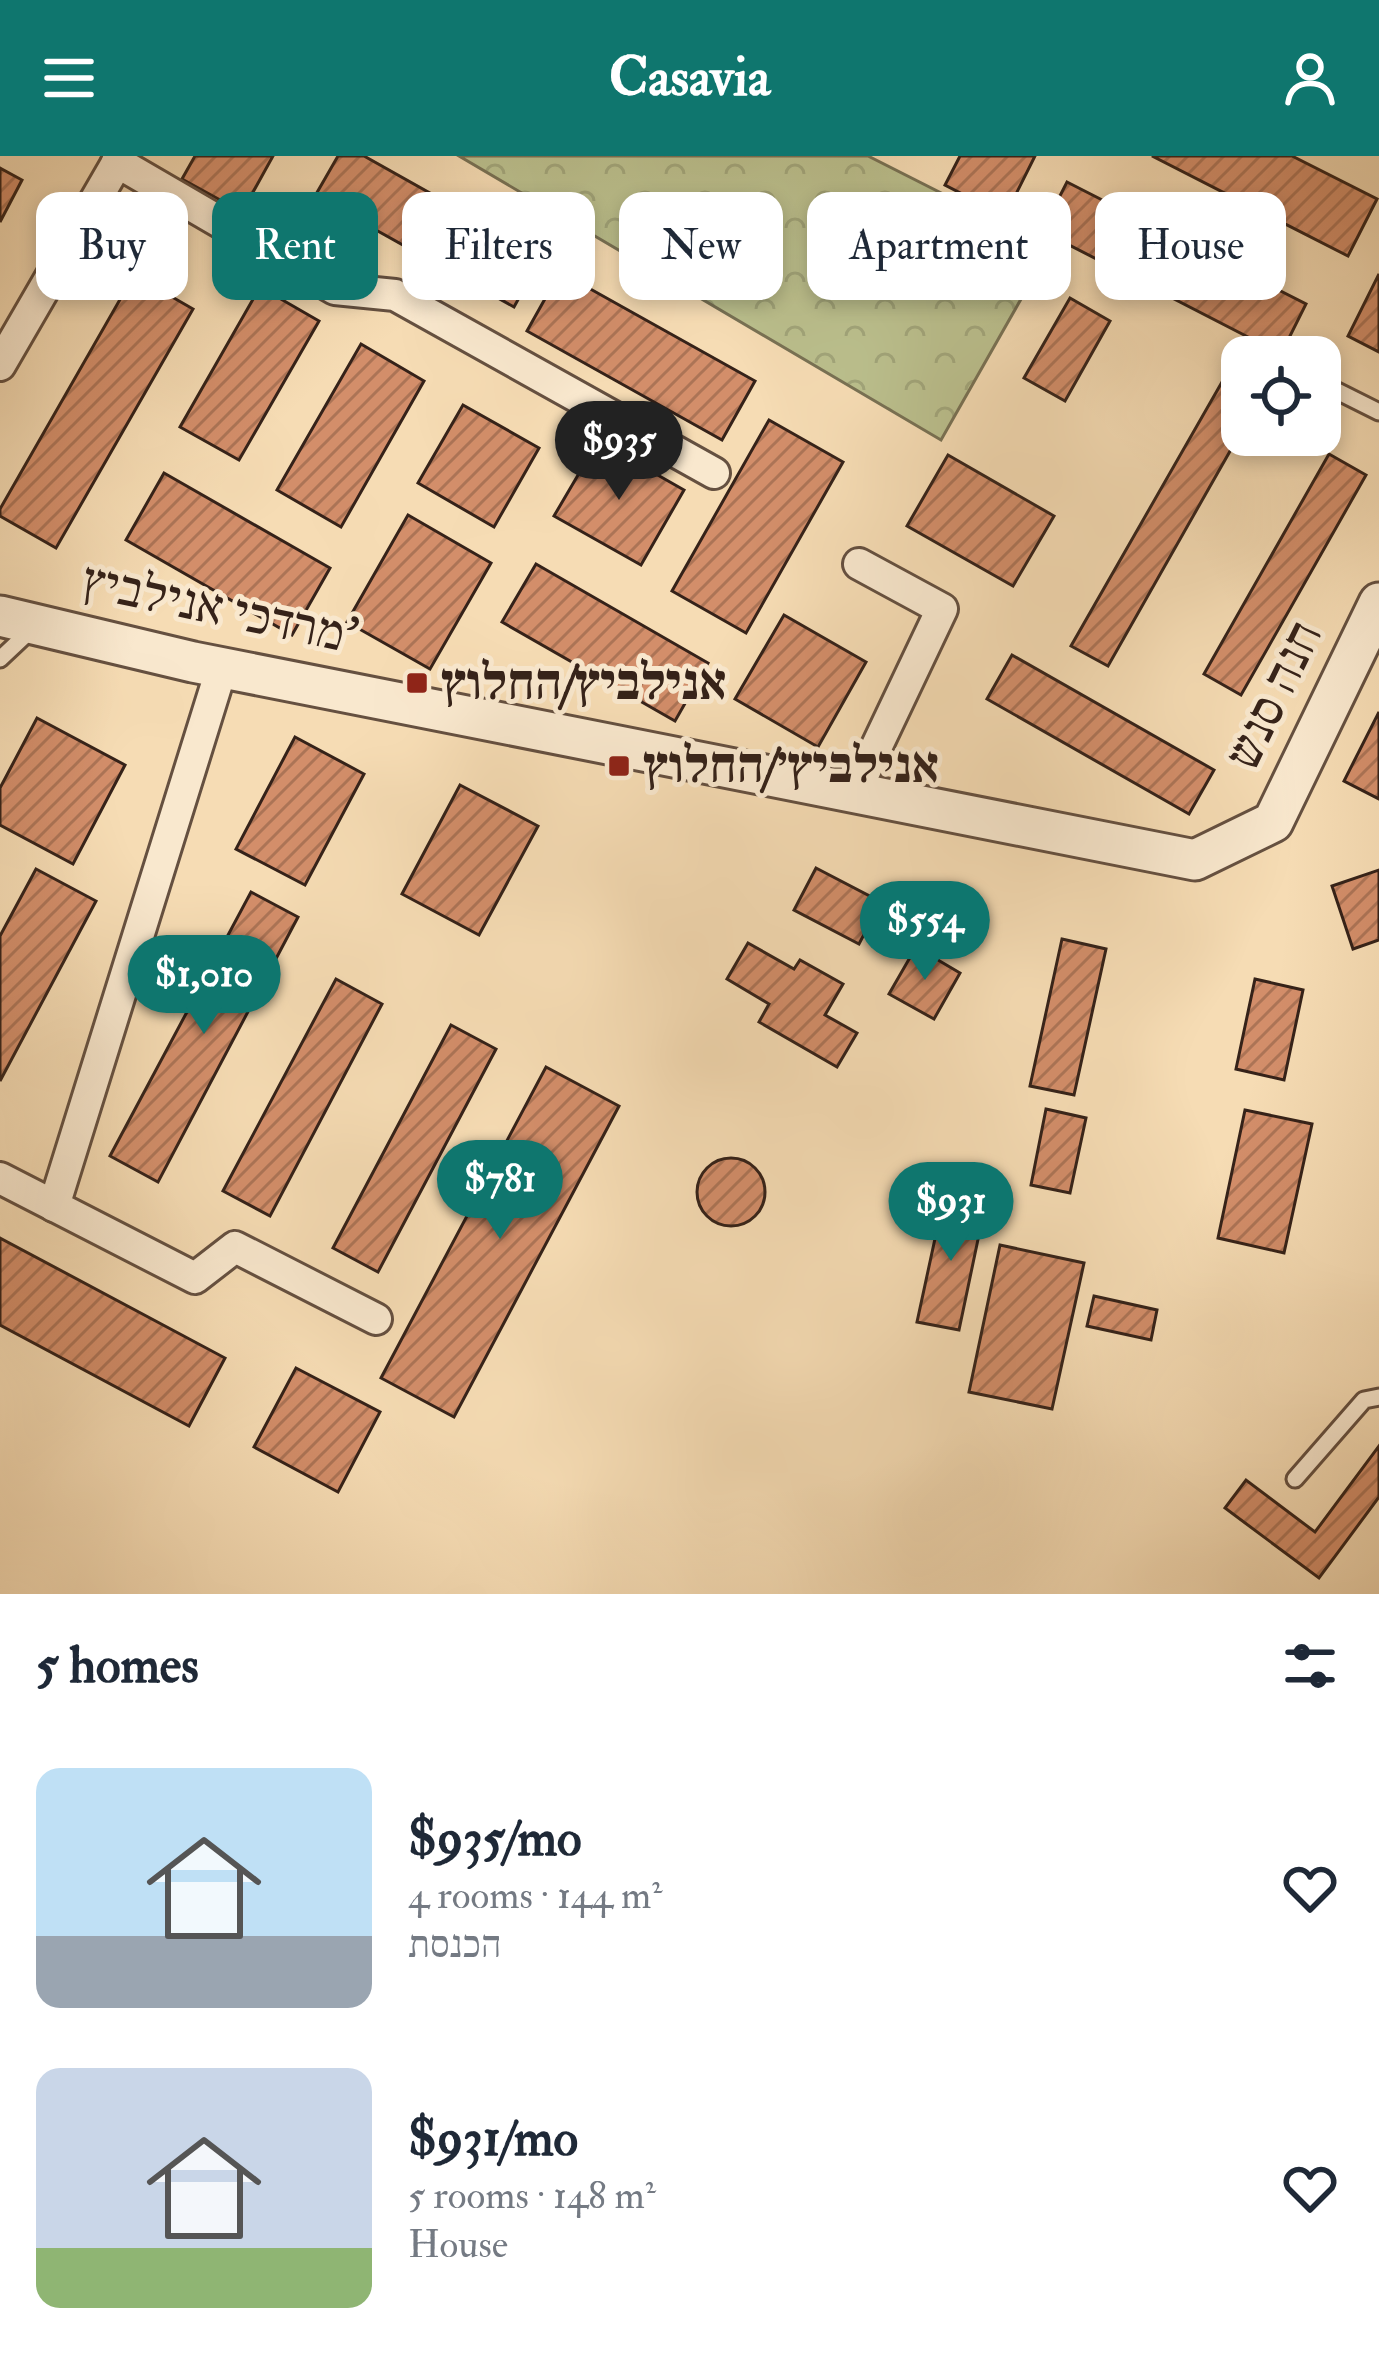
<!DOCTYPE html>
<html lang="en">
<head>
<meta charset="utf-8">
<style>
  body { margin:0; font-family:"IM FELL Double Pica","Frank Ruhl Libre",serif; background:#f2f2f3; color:#1f2937; height:100vh; display:flex; flex-direction:column; font-size:45px; white-space:nowrap }
  * { box-sizing:border-box; margin:0 }
  p { font-size:39px; color:#747a83 }
  .icon { flex:none; width:66px; height:66px; fill:none; stroke:currentColor; stroke-width:2; stroke-linecap:round; stroke-linejoin:round }
  .map { position:relative; height:1438px; overflow:hidden }
  .side { display:flex; flex-direction:column; background:#fff; flex:1 }
  .side>* { flex:none }
  .banner { position:absolute; left:36px; top:36px; width:1308px; height:108px; display:flex; gap:24px }
  .tools { position:absolute; left:1221px; top:180px; display:grid; gap:24px }
  .tools a { display:grid; place-items:center; width:120px; height:120px; border-radius:24px; background:#fff; box-shadow:0 6px 18px #0003; font-size:60px }
  .price { position:absolute; translate:-50% -102px; padding:0 27px; border-radius:42px; background:#0f766e; color:#fff; font-size:39px; line-height:78px; filter:drop-shadow(0 3px 6px #0008) }
  .price::after { content:''; position:absolute; left:50%; top:72px; width:36px; height:27px; margin-left:-18px; background:inherit; clip-path:polygon(0 0,100% 0,50% 100%) }
  .price.current { background:#222; color:#fff }
  ul { padding:0; list-style:none }
  li { display:flex; align-items:center; gap:36px; height:300px; padding:0 36px }
  li span { display:grid; place-items:center; flex:none; width:336px; height:240px; border-radius:24px; color:#555 }
  li>.icon { margin-inline-start:auto }
  span .icon { width:144px; height:144px; fill:#fffc; stroke-width:1 }
  li b { font-size:51px }
  h2 { display:flex; justify-content:space-between; align-items:center; height:144px; padding:0 36px; font-size:51px }
  .pill { padding:0 42px; border-radius:24px; background:#fff; box-shadow:0 6px 18px #0003; font-size:42px; line-height:108px }
  .pill.current { background:#0f766e; color:#fff }
  header { display:flex; justify-content:space-between; align-items:center; height:156px; padding:0 36px; background:#0f766e; color:#fff; font-size:54px; font-weight:700 }
  .map>svg:first-child { display:block }
  .park { fill:url(#park-crowns); stroke:#787154; stroke-width:3 }
  .building { fill:url(#building-hatch); stroke:#352219; stroke-width:3 }
  .lines { fill:none; stroke-linecap:round; stroke-linejoin:round }
  .service-casing { stroke:#655040; stroke-width:21 }
  .minor-casing { stroke:#655040; stroke-width:36 }
  .tertiary-casing { stroke:#655040; stroke-width:45 }
  .service { stroke:#f9e8ce; stroke-width:15 }
  .minor { stroke:#f9e8ce; stroke-width:30 }
  .tertiary { stroke:#f9e8ce; stroke-width:39 }
  .poi-dot { fill:#8f2418; stroke:#f9e8ce; stroke-width:4.5 }
  .labels { text-anchor:middle; dominant-baseline:central; stroke-width:10; stroke-linejoin:round; paint-order:stroke }
  .street-label { font-size:51px; fill:#352219; stroke:#f9e8ce }
  .poi-label { font-size:51px; font-weight:bold; fill:#352219; stroke:#f9e8ce; text-anchor:start }
</style>
</head>
<body>
<header><svg class="icon" aria-label="menu" viewBox="0 0 24 24"><path d="M4 6h16M4 12h16M4 18h16"/></svg>Casavia<svg class="icon" aria-label="person" viewBox="0 0 24 24"><circle cx="12" cy="8" r="4"/><path d="M4 21q1-7 8-7t8 7"/></svg></header>
<div class="map">
<svg width="1379" height="1438" viewBox="0 0 1379 1438">
  <defs>
    <pattern id="park-crowns" width="20" height="18" patternUnits="userSpaceOnUse" patternTransform="scale(3)"><rect width="20" height="18" fill="#bbc08e"/><path d="M2 6a3 3 0 1 1 6 0M12 15a3 3 0 1 1 6 0" fill="none" stroke="#a1a57a"/></pattern>
    <pattern id="building-hatch" width="6" height="6" patternUnits="userSpaceOnUse" patternTransform="scale(3)"><rect width="6" height="6" fill="#d38e6a"/><path d="M-1 1l2-2M0 6l6-6M5 7l2-2" fill="none" stroke="#ac7456"/></pattern>
  </defs>
  <rect width="100%" height="100%" fill="#f6dcb4"/>
  <filter id="stains"><feTurbulence type="fractalNoise" baseFrequency=".00167" numOctaves="4"/><feColorMatrix values="0 0 0 0 .2 0 0 0 0 .09 0 0 0 0 .02 0 0 0 .5 -.17"/></filter>
  <radialGradient id="worn" r=".72"><stop offset=".6" stop-color="#630" stop-opacity="0"/><stop offset="1" stop-color="#630" stop-opacity=".3"/></radialGradient>
  <path class="park" d="M459,0H868L1050,92L941,284Z"/>
  <g class="building">
    <path d="M195,0H273L242,56L182,23Z"/>
    <path d="M338,0H364L542,100L514,151L315,40Z"/>
    <path d="M960,0H1035L1005,60L945,29Z"/>
    <path d="M1152,0H1292L1377,43L1348,100Z"/>
    <path d="M0,12L22,24L0,66Z"/>
    <path d="M1067,26L1306,148L1281,198L1042,75Z"/>
    <path d="M560,116L755,225L722,284L527,175Z"/>
    <path d="M1379,118V196L1348,180Z"/>
    <path d="M134,119L193,153L56,392L0,360V353Z"/>
    <path d="M260,131L319,165L239,304L180,271Z"/>
    <path d="M1070,142L1110,165L1065,245L1024,222Z"/>
    <path d="M361,188L424,225L341,371L277,334Z"/>
    <path d="M1222,226L1242,237V274L1108,510L1071,490Z"/>
    <path d="M463,249L539,292L494,371L418,327Z"/>
    <path d="M769,264L843,306L746,477L672,435Z"/>
    <path d="M598,285L684,334L641,409L554,360Z"/>
    <path d="M1329,298L1366,319L1241,539L1204,518Z"/>
    <path d="M948,299L1054,360L1013,430L907,370Z"/>
    <path d="M164,317L330,412L292,479L126,384Z"/>
    <path d="M408,359L491,407L430,513L347,466Z"/>
    <path d="M536,408L708,507L675,565L502,466Z"/>
    <path d="M784,459L866,506L818,591L735,543Z"/>
    <path d="M1012,499L1214,614L1189,658L987,543Z"/>
    <path d="M1379,556V643L1344,625Z"/>
    <path d="M37,562L125,609L73,708L0,669V632Z"/>
    <path d="M295,581L364,618L305,729L236,693Z"/>
    <path d="M460,629L538,670L479,779L402,738Z"/>
    <path d="M816,712L881,746L859,788L794,754Z"/>
    <path d="M36,713L96,745L0,925V780Z"/>
    <path d="M1379,714V784L1353,793L1332,730Z"/>
    <path d="M251,736L298,761L158,1026L110,1000Z"/>
    <path d="M1062,783L1106,793L1074,939L1030,930Z"/>
    <path d="M748,787L794,813L800,804L843,828L825,859L857,877L837,911L759,866L769,848L727,823Z"/>
    <path d="M916,791L960,817L934,863L889,838Z"/>
    <path d="M336,823L382,848L270,1060L223,1035Z"/>
    <path d="M1255,823L1303,834L1284,924L1236,913Z"/>
    <path d="M451,869L496,893L378,1116L333,1092Z"/>
    <path d="M546,911L619,950L454,1261L381,1222Z"/>
    <path d="M1046,953L1086,962L1070,1037L1031,1029Z"/>
    <path d="M1245,954L1312,968L1284,1097L1218,1082Z"/>
    <circle cx="731" cy="1036" r="34"/>
    <path d="M944,1041L985,1050L959,1174L917,1166Z"/>
    <path d="M0,1082L225,1202L189,1270L0,1169Z"/>
    <path d="M1000,1089L1084,1107L1052,1253L969,1236Z"/>
    <path d="M1094,1140L1157,1154L1151,1184L1087,1170Z"/>
    <path d="M296,1212L380,1256L338,1336L254,1291Z"/>
    <path d="M1379,1290V1341L1319,1422L1225,1352L1246,1324L1315,1376Z"/>
  </g>
  <g class="lines">
    <defs>
      <g id="service">
        <path d="M1323,228L1379,256"/>
        <path d="M0,503L33,472"/>
        <path d="M1295,1323L1364,1244L1379,1241"/>
      </g>
      <g id="minor">
        <path d="M117,6L335,133L395,139L714,317"/>
        <path d="M0,209L121,0"/>
        <path d="M855,636L942,453L859,408"/>
        <path d="M0,1022L195,1122L235,1091L376,1163"/>
        <path d="M54,1050L222,511"/>
      </g>
      <path id="tertiary" d="M0,460L193,506L1195,704L1273,666L1379,447"/>
    </defs>
    <use href="#service" class="service-casing"/>
    <use href="#minor" class="minor-casing"/>
    <use href="#tertiary" class="tertiary-casing"/>
    <use href="#service" class="service"/>
    <use href="#minor" class="minor"/>
    <use href="#tertiary" class="tertiary"/>
  </g>
  <g class="poi-dot">
    <rect x="405" y="515" width="24" height="24" rx="6"/>
    <rect x="607" y="598" width="24" height="24" rx="6"/>
  </g>
  <g class="labels">
    <g class="street-label">
      <text transform="translate(220 453) rotate(12)">מרדכי אנילביץ'</text>
      <text transform="translate(1274 539) rotate(-64)">חנה סנש</text>
    </g>
    <g class="poi-label">
      <text x="441" y="527">אנילביץ/החלוץ</text>
      <text x="643" y="610">אנילביץ׳/החלוץ</text>
    </g>
  </g>
  <rect width="100%" height="100%" filter="url(#stains)"/>
  <rect width="100%" height="100%" fill="url(#worn)"/>
</svg>
<div class="tools">
<a><svg class="icon" aria-label="locate" viewBox="0 0 24 24"><circle cx="12" cy="12" r="6"/><path d="M12 2v4M12 18v4M2 12h4M18 12h4"/></svg></a>
</div>
<b class="price current" style="left:619px;top:347px">$935</b>
<b class="price" style="left:925px;top:827px">$554</b>
<b class="price" style="left:204px;top:881px">$1,010</b>
<b class="price" style="left:500px;top:1086px">$781</b>
<b class="price" style="left:951px;top:1108px">$931</b>
<div class="banner">
<a class="pill">Buy</a>
<a class="pill current">Rent</a>
<a class="pill">Filters</a>
<a class="pill">New</a>
<a class="pill">Apartment</a>
<a class="pill">House</a>
</div>
</div>
<section class="side">
<h2>5 homes<svg class="icon" aria-label="filters" viewBox="0 0 24 24"><path d="M4 7h16M4 17h16"/><circle cx="9" cy="7" r="2"/><circle cx="15" cy="17" r="2"/></svg></h2>
<ul>
<li><span style="background:linear-gradient(#bfe0f5 70%,#9aa5b1 0)"><svg class="icon" aria-label="home" viewBox="0 0 24 24"><path d="M3 11l9-7 9 7M6 9v11h12V9"/></svg></span><div><b>$935/mo</b><p>4 rooms · 144 m²</p><p>הכנסת</p></div><svg class="icon" aria-label="heart" viewBox="0 0 24 24"><path d="M12 20l-8-8c-3-5 5-10 8-4 3-6 11-1 8 4z"/></svg></li>
<li><span style="background:linear-gradient(#c9d6e8 75%,#8fb573 0)"><svg class="icon" aria-label="home" viewBox="0 0 24 24"><path d="M3 11l9-7 9 7M6 9v11h12V9"/></svg></span><div><b>$931/mo</b><p>5 rooms · 148 m²</p><p>House</p></div><svg class="icon" aria-label="heart" viewBox="0 0 24 24"><path d="M12 20l-8-8c-3-5 5-10 8-4 3-6 11-1 8 4z"/></svg></li>
</ul>
</section>
</body>
</html>
